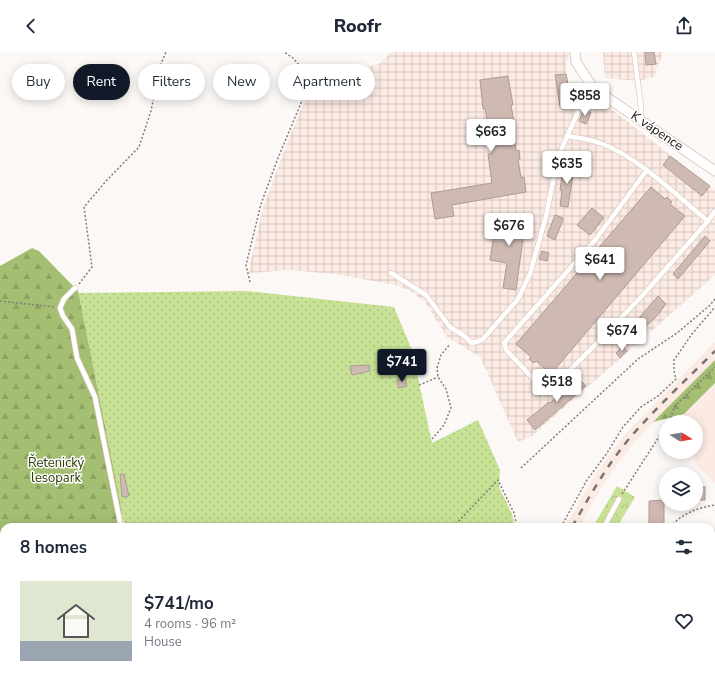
<!DOCTYPE html>
<html lang="en">
<head>
<meta charset="utf-8">
<style>
  body { margin:0; font-family:"Nunito Sans",sans-serif; background:#f6f6f7; color:#1f2937; height:100vh; display:flex; flex-direction:column; font-size:15px; white-space:nowrap }
  * { box-sizing:border-box; margin:0 }
  p { font-size:13px; color:#747a83 }
  .icon { flex:none; width:22px; height:22px; fill:none; stroke:currentColor; stroke-width:2; stroke-linecap:round; stroke-linejoin:round }
  .map { position:relative; flex:1; overflow:hidden }
  .side { position:absolute; left:0px; top:471px; width:715px; height:156px; display:flex; flex-direction:column; background:#fff; border-radius:12px 12px 0 0; box-shadow:0 2px 10px #0003 }
  .side>* { flex:none }
  .top-card { position:absolute; left:12px; top:12px; width:400px; height:36px; display:flex; gap:8px }
  .needle { width:26px; rotate:101deg }
  .controls { position:absolute; left:659px; top:363px; display:grid; gap:8px }
  .controls a { display:grid; place-items:center; width:44px; height:44px; border-radius:50%; background:#fff; box-shadow:0 2px 10px #0003; font-size:20px }
  .price { position:absolute; translate:-50% -34px; padding:0 9px; border-radius:4px; background:#fff; color:#222; font-size:13px; line-height:26px; filter:drop-shadow(0 1px 2px #0008) }
  .price::after { content:''; position:absolute; left:50%; top:24px; width:12px; height:9px; margin-left:-6px; background:inherit; clip-path:polygon(0 0,100% 0,50% 100%) }
  .price.active { background:#111827; color:#fff }
  ul { padding:0; list-style:none }
  li { display:flex; align-items:center; gap:12px; height:100px; padding:0 20px }
  li+li { border-top:1px solid #e0e1e3 }
  li span { display:grid; place-items:center; flex:none; width:112px; height:80px; border-radius:0px; color:#555 }
  li>.icon { margin-inline-start:auto }
  span .icon { width:48px; height:48px; fill:#fffc; stroke-width:1 }
  li b { font-size:17px }
  h2 { display:flex; justify-content:space-between; align-items:center; height:48px; padding:0 20px; font-size:17px }
  .chip { padding:0 14px; border-radius:18px; background:#fff; box-shadow:0 2px 10px #0003; font-size:14px; line-height:36px }
  .chip.active { background:#111827; color:#fff }
  header { display:flex; justify-content:space-between; align-items:center; height:52px; padding:0 20px; background:#fff; font-size:18px; font-weight:800 }
  .map>svg:first-child { display:block }
  .built { fill:#fcebe4 }
  .industrial { fill:url(#industrial-grid) }
  .grass { fill:url(#grass-dots) }
  .forest { fill:url(#forest-firs) }
  .park { fill:url(#park-crowns) }
  .building { fill:#cebab2; stroke:#ad9b93 }
  .lines { fill:none; stroke-linecap:round; stroke-linejoin:round }
  .lane-casing { stroke:#e0ccc4; stroke-width:6 }
  .street-casing { stroke:#e0ccc4; stroke-width:11 }
  .path { stroke:#817c79; stroke-width:1.5; stroke-dasharray:2 2; stroke-linecap:butt }
  .lane { stroke:#fff; stroke-width:4.5 }
  .street { stroke:#fff; stroke-width:9 }
  .rail { stroke:#787370; stroke-width:2.5; stroke-dasharray:7 7; stroke-linecap:butt }
  .labels { text-anchor:middle; dominant-baseline:central; stroke-width:3; stroke-linejoin:round; paint-order:stroke }
  .street-label { font-size:13px; fill:#18120f; stroke:#fff }
  .park-label { font-size:13px; fill:#2b3a00; stroke:#fff }
</style>
</head>
<body>
<header><svg class="icon" aria-label="back" viewBox="0 0 24 24"><path d="M15 5l-7 7 7 7"/></svg>Roofr<svg class="icon" aria-label="share" viewBox="0 0 24 24"><path d="M12 15V3M7 8l5-5 5 5M5 13v7h14v-7"/></svg></header>
<div class="map">
<svg width="715" height="627" viewBox="0 0 715 627">
  <defs>
    <pattern id="industrial-grid" width="8" height="8" patternUnits="userSpaceOnUse"><rect width="8" height="8" fill="#fcebe4"/><path d="M0 4h8M4 0v8" fill="none" stroke="#d7c8c2"/></pattern>
    <pattern id="grass-dots" width="8" height="8" patternUnits="userSpaceOnUse"><rect width="8" height="8" fill="#c7e295"/><path d="M2 2h.1M6 6h.1" fill="none" stroke="#aac17f" stroke-width="1.8" stroke-linecap="round"/></pattern>
    <pattern id="forest-firs" width="22" height="20" patternUnits="userSpaceOnUse"><rect width="22" height="20" fill="#a4be72"/><path d="M5 1l3.5 6h-7zM16 11l3.5 6h-7z" fill="#8ca262"/></pattern>
    <pattern id="park-crowns" width="20" height="18" patternUnits="userSpaceOnUse"><rect width="20" height="18" fill="#c7e295"/><path d="M2 6a3 3 0 1 1 6 0M12 15a3 3 0 1 1 6 0" fill="none" stroke="#aac17f"/></pattern>
  </defs>
  <rect width="100%" height="100%" fill="#fcf8f6"/>
  <g class="built">
    <path d="M715,290V308L639,385L619,410L600,438L579,475H565L590,431L609,403L630,377Z"/>
    <path d="M715,331V432L696,413L693,400H696V370H686L684,362Z"/>
  </g>
  <g class="industrial">
    <path d="M392,0H570L566,11V22L572,51L588,59L605,52L715,138V223L532,384L518,390L480,305L447,285L425,250L409,238L395,233L335,222L289,218L249,221L251,208L263,156L291,81L305,48L309,30L379,12Z"/>
    <path d="M603,0H663L654,25L638,29L605,26Z"/>
  </g>
  <g class="grass">
    <path d="M246,239L394,255L412,298L432,391L478,368L500,418L499,435L512,462L515,475H125L108,400L78,241Z"/>
    <path d="M170,623H499L498,627H170Z"/>
  </g>
  <g class="forest">
    <path d="M32,196L39,199L78,239L120,450L124,475H4V623H169V627H0V214Z"/>
    <path d="M715,308V331L684,362L653,370Z"/>
    <path d="M530,623H574L572,627H528Z"/>
  </g>
  <path class="park" d="M617,434L635,445L617,475H597L594,473Z"/>
  <g class="building">
    <path d="M645,0H654L656,12L646,13Z"/>
    <path d="M566,22L572,51L560,54L555,23Z"/>
    <path d="M508,24L513,53H511L514,70L512,71L516,99L519,98L520,107H518L521,126L524,125L526,140L452,153L454,164L435,167L431,141L492,131L488,102H492L485,56L483,57L480,28Z"/>
    <path d="M584,57L591,61L586,72L579,69Z"/>
    <path d="M670,104L710,134L702,144L663,113Z"/>
    <path d="M567,110L575,111L568,155L560,154L562,139L560,138L562,124H565Z"/>
    <path d="M651,135L665,147L667,145L672,150L670,152L685,164L551,322L536,309L534,311L529,307L531,305L516,292Z"/>
    <path d="M592,156L604,166L590,183L577,173Z"/>
    <path d="M515,163L526,164L516,238L503,236L507,211L490,208L497,164L514,167Z"/>
    <path d="M555,163L563,166V168L555,188L547,184Z"/>
    <path d="M705,184L710,189L678,227L673,222Z"/>
    <path d="M542,199L549,201L547,209L539,207Z"/>
    <path d="M658,244L666,252L656,265L645,275L639,266Z"/>
    <path d="M623,294L627,299L620,306L616,301Z"/>
    <path d="M369,313L370,319L352,323L350,314Z"/>
    <path d="M576,324L586,334L535,378L527,368L549,350L550,351L559,343Z"/>
    <path d="M405,327L407,334L398,336L397,328Z"/>
    <path d="M120,422H124L129,444L122,445Z"/>
    <rect x="696" y="435" width="9" height="13"/>
    <path d="M664,448V471L649,472V449Z"/>
  </g>
  <g class="lines">
    <defs>
      <g id="lane">
        <path d="M634,0L641,55V68"/>
        <path d="M567,84C578,86 590,87 600,91C637,104 677,144 708,169L642,244L597,291L554,334L543,337L507,299L504,291L596,187L647,118"/>
        <path d="M708,169L715,159"/>
        <path d="M391,221L426,243L450,275L463,283L472,291L482,288L518,247L530,222L546,164L558,105L580,55L593,36"/>
        <path d="M75,236L64,247L60,256L63,264L72,277L77,306L95,345L121,475"/>
        <path d="M604,475L619,447"/>
        <path d="M149,623V627"/>
      </g>
      <g id="street">
        <path d="M575,0L576,10L593,36L715,119"/>
        <path d="M711,487L715,483"/>
        <path d="M626,627L627,623"/>
      </g>
    </defs>
    <use href="#lane" class="lane-casing"/>
    <use href="#street" class="street-casing"/>
    <g class="path">
      <path d="M250,230L246,213L261,152L278,106L304,44L308,23L293,6L284,0"/>
      <path d="M79,232L92,215L84,155L107,128L139,95L151,59L160,14L166,0"/>
      <path d="M0,249L54,255"/>
      <path d="M419,333L438,325"/>
      <path d="M669,370L675,354L715,315"/>
      <path d="M432,387L444,373L451,356L446,337L438,325L437,316L441,303L450,292"/>
      <path d="M521,416L638,307L677,281L709,254L715,247"/>
      <path d="M622,442L666,374"/>
      <path d="M453,475L498,428L514,461L517,475"/>
      <path d="M561,475L587,428L607,401L623,375L641,355L658,344L676,327L674,319V308L692,282L715,255"/>
      <path d="M670,475C683,461 697,456 715,453"/>
      <path d="M711,560L715,561"/>
      <path d="M310,627L313,623"/>
      <path d="M667,627V623"/>
    </g>
    <use href="#lane" class="lane"/>
    <use href="#street" class="street"/>
    <g class="rail">
      <path d="M572,475C591,442 609,409 635,380C660,352 688,326 715,299"/>
      <path d="M522,627L523,623"/>
    </g>
  </g>
  <g class="labels">
    <g class="street-label">
      <text transform="translate(657 79) rotate(34)">K vápence</text>
    </g>
    <g class="park-label">
      <text x="56" y="411">Řetenický<tspan x="56" dy="15">lesopark</tspan></text>
    </g>
  </g>
</svg>
<div class="controls">
<a><svg class="needle" viewBox="-14 -14 28 28"><path d="M0-13l5 13h-10z" fill="#e53935"/><path d="M0 13l5-13h-10z" fill="#747a83"/></svg></a>
<a><svg class="icon" aria-label="layers" viewBox="0 0 24 24"><path d="M12 4l9 5-9 5-9-5zM3 14l9 5 9-5"/></svg></a>
</div>
<b class="price" style="left:585px;top:65px">$858</b>
<b class="price" style="left:491px;top:101px">$663</b>
<b class="price" style="left:567px;top:133px">$635</b>
<b class="price" style="left:509px;top:195px">$676</b>
<b class="price" style="left:600px;top:229px">$641</b>
<b class="price" style="left:622px;top:300px">$674</b>
<b class="price active" style="left:402px;top:331px">$741</b>
<b class="price" style="left:557px;top:351px">$518</b>
<div class="top-card">
<a class="chip">Buy</a>
<a class="chip active">Rent</a>
<a class="chip">Filters</a>
<a class="chip">New</a>
<a class="chip">Apartment</a>
</div>
<section class="side">
<h2>8 homes<svg class="icon" aria-label="filters" viewBox="0 0 24 24"><path d="M4 7h16M4 17h16"/><circle cx="9" cy="7" r="2"/><circle cx="15" cy="17" r="2"/></svg></h2>
<ul>
<li><span style="background:linear-gradient(#dfe7d0 75%,#9aa5b1 0)"><svg class="icon" aria-label="home" viewBox="0 0 24 24"><path d="M3 11l9-7 9 7M6 9v11h12V9"/></svg></span><div><b>$741/mo</b><p>4 rooms · 96 m²</p><p>House</p></div><svg class="icon" aria-label="heart" viewBox="0 0 24 24"><path d="M12 20l-8-8c-3-5 5-10 8-4 3-6 11-1 8 4z"/></svg></li>
</ul>
</section>
</div>
</body>
</html>
